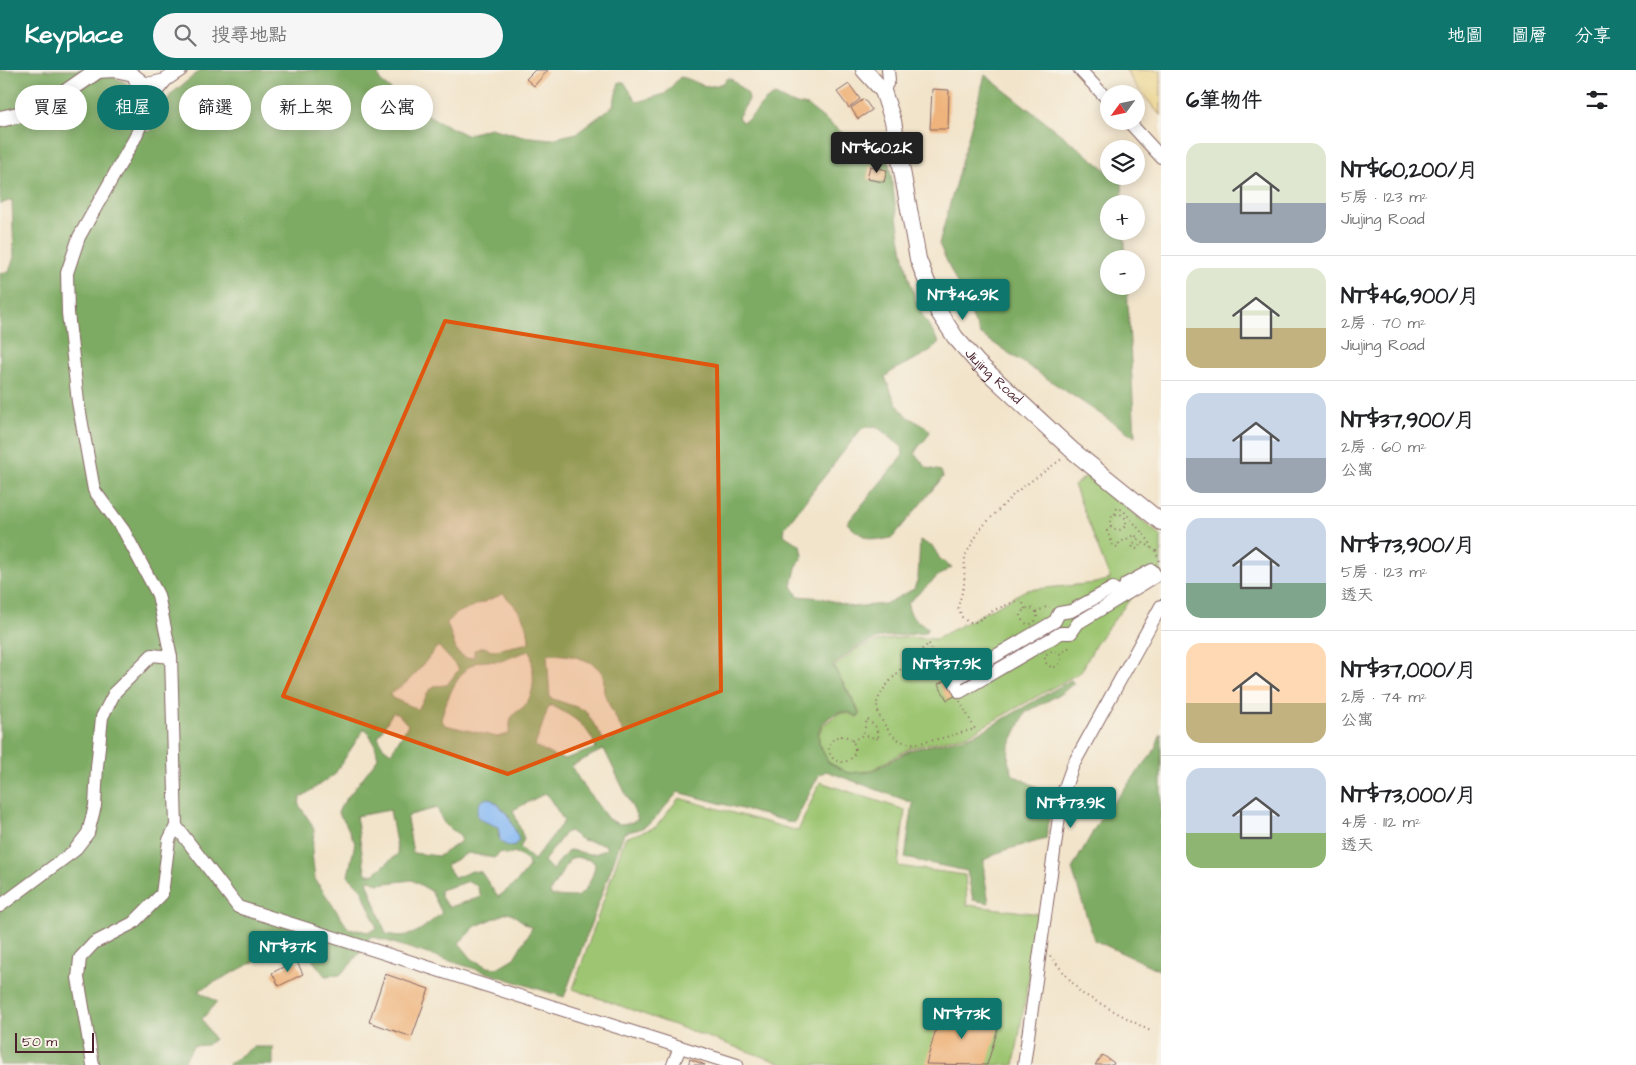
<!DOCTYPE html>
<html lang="zh-TW">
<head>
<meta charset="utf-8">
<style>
  body { margin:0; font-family:"Architects Daughter","LXGW WenKai TC",sans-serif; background:#f6f6f6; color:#202124; height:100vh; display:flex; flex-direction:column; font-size:19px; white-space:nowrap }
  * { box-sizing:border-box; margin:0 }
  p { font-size:16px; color:#757577 }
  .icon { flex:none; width:28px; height:28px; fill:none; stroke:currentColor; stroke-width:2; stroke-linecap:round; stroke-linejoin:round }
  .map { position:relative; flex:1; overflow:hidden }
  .sheet { display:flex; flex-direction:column; background:#fff; width:475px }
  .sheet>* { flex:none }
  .guide { position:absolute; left:15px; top:15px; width:475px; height:45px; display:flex; gap:10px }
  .needle { width:32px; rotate:237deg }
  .buttons { position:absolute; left:1100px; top:15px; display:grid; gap:10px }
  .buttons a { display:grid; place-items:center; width:45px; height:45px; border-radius:50%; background:#fff; box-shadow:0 2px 12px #0003; font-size:25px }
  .scale { position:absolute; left:15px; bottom:12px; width:79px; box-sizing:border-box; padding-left:5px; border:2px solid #4a1f2b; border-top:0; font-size:14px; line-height:18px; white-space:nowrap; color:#4a1f2b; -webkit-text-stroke:4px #f7f3e8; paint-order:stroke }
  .price { position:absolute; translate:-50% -42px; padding:0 11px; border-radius:5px; background:#0f766e; color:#fff; font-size:16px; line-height:32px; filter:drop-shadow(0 1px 2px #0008) }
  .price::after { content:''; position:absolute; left:50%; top:30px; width:15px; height:11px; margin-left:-8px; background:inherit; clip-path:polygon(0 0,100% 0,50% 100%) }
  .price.current { background:#222; color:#fff }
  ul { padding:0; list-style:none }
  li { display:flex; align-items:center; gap:15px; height:125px; padding:0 25px }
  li+li { border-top:1px solid #e0e0e0 }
  li span { display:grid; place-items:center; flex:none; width:140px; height:100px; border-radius:15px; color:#555 }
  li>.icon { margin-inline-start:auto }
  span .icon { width:60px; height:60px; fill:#fffc; stroke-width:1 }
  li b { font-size:21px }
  h2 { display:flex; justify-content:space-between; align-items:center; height:60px; padding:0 25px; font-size:21px }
  .pill { padding:0 18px; border-radius:22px; background:#fff; box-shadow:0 2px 12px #0003; font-size:18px; line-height:45px }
  .pill.current { background:#0f766e; color:#fff }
  header { display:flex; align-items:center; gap:30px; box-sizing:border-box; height:70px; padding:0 25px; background:#0f766e; color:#fff }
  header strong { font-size:24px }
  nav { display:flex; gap:28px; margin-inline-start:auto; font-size:18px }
  .search { width:350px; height:45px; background:#f6f6f6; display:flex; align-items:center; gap:12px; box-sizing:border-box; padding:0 18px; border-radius:28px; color:#757577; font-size:19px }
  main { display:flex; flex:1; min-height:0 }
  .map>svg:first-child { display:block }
  .green { fill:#9ec672; stroke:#74724e }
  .forest { fill:#7eab64; stroke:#646548; fill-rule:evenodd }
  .sand { fill:#eeda9e; stroke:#9c7c64 }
  .water { fill:#87b9f4; stroke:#686c90 }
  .building { fill:#efb47c }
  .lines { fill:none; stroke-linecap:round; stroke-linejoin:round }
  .minor-casing { stroke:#856463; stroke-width:14 }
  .major-casing { stroke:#856463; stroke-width:18 }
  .path { stroke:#856463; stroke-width:2; stroke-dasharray:1 4; stroke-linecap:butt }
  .minor { stroke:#fff; stroke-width:12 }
  .major { stroke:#fff; stroke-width:16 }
  .marked { fill:#e0560e; fill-opacity:0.2; stroke:#e0560e; stroke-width:4; stroke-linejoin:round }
  .labels { text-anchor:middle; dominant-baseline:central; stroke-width:4; stroke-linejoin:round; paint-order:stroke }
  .street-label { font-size:14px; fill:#4a1f2b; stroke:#f7f3e8 }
</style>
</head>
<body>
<header>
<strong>Keyplace</strong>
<div class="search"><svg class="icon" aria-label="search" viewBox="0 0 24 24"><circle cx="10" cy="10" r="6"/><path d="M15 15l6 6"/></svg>搜尋地點</div>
<nav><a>地圖</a><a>圖層</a><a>分享</a></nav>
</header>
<main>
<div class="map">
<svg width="1161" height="995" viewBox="0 0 1161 995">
  <rect width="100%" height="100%" fill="#f7f3e8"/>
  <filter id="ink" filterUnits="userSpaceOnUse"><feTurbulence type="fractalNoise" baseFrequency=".02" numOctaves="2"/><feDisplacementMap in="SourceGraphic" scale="10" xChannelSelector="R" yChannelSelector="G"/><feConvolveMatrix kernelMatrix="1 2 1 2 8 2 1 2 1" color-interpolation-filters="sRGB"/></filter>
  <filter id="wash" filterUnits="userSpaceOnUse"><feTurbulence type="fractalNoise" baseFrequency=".0096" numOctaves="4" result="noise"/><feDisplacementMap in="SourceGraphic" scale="20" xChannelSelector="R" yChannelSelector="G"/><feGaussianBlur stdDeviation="1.12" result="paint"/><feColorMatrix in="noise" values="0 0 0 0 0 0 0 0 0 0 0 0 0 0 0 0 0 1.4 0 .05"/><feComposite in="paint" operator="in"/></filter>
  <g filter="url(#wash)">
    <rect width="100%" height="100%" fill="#f2e4ca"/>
    <g class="green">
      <path d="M1088,405L1161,466V510L1131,528L1097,572L1081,602L968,665L910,678L870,701L848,703L828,692L819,673V663L823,655L839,643H848L857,647L861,644L834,597L856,579L882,570L907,567L936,569L1026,520L1096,513L1110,509L1074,415Z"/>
      <path d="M820,712L905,740L898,796L965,805L967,835L1040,844L1014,995H786L573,919L625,768L656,757L679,728L798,761Z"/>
    </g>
    <g class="forest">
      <path d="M0,0H106L109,6C139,15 144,28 135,57L150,62L171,24L201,0H377L380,11L404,30L438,51L466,65L490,58L520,66L551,69L577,63L613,36L619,12H624L637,32L665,24L680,7C691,8 697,15 708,16C713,17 719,14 724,13L726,9L730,8L748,24L749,30L738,47L741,51L743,52C757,46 759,31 775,25L791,33L808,36L850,69H871L879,65L884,68C896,121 897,176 915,228C920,243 930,258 939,272C924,290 901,292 885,307C892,323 895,337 910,348C917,353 925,355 930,361C927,371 917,375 915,384L927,398L941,401L943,407L893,467C875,474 859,466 847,453L903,385L902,377L876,356L862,358L785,457L784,465L801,476L803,485L796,498L792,516L798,526L822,528L852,537L885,534L914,519L918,508L920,470L933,477L940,489L952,497L938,506L908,533C908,546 917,551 928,558L925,563L882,567L855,578L833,596L860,644L857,646L848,642H839L830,647L822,654L818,663L819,674L828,692L848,703L870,702L910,680L968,667L986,659L1071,610L1074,613L1062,623L1025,643L1009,677L1008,691L1013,705L1049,723L1052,728L1046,769L1005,780L984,790V803L989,833L973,830L967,801L905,788L913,733L826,701L819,705L794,753L678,722L652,752L640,759L624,763L564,927L371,866L351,894L340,905L325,906L304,879L282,877L198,921L217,932L202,949L214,969L207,975L193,976L184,992L187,995H0V203L9,202L14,187L12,130L0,134ZM503,524C518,538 529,551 529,573L491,581L485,577L474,580V587L466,588L457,582L447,553L457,543ZM438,576L459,599L447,615L434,616L428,622L418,639L392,628L391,623C412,612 423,594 438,576ZM531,581C532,599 538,619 525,635C521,640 514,642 511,649C509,654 511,658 508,664L497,667L445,655L441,649C446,631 458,598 478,592C486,590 494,592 501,591C511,588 521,582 531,581ZM547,584C563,584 596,587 603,606C605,612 602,619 605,625C610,639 618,651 624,664L605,672L585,640L550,628ZM550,635C570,644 589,656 596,678L565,689L556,687L535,676L547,641ZM393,642L400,646L408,655L391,683L383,677L378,667ZM364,659L367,660L375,675L378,688L341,736L338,743L345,752L355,773L348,806L362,820L377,858L368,862L348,858L315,809L312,783L314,760L311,753L299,735L300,728L334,705ZM604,679L638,749L630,753L619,754L608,749L580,711L571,696ZM546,723L564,751L534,790L520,778L524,769L513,740ZM488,728L498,734L510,747L499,768L498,757ZM437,738C440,744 442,753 448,757C453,761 457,762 461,768L460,772L439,786L413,783L407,749L410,745ZM390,740L398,784L375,803L368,805L365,801L356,746ZM569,761L582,770L604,774L607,778C591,789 585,782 569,780L552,800L544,791L565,763ZM501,782L507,785L514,782L528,791L529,797L517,812L498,827L481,802L472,801L455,808L446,795L468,783L494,788ZM575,787L591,790L595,794C595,802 587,822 578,826C572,828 560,826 553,826L550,824V822L570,789ZM371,810L377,814L412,810L431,821L442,843C421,859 414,870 386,864L367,811ZM469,811L477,816L481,827L450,837C444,833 440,827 440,820ZM509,842L532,858L514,888L497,898L487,897L472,889L459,873L476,856Z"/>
      <path d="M985,5L1109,102V106H1115L1122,112L1123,134H1109V161H1124L1126,189H1109V216H1127L1135,367L980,264L939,174Z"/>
      <path d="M1161,663V901L1094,870L1072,799L1100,749L1153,683Z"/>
      <path d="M253,977H273V995H227Z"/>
    </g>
    <path class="sand" d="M1126,0H1161V46L1136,16Z"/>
    <path class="water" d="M488,728C507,738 511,751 519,770L513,777C497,773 501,771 498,757L479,749C476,742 477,738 481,731Z"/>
    <g id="blocks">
      <g class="building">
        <path d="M535,0H548L534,16L526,9Z"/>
        <path d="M849,14L860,29L849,38L837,22Z"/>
        <path d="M932,19L949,20L948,59H930Z"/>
        <path d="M864,29L872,40L858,49L851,38Z"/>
        <path d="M870,96L887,100L884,112L867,109Z"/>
        <path d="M947,610L955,626L947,630L938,614Z"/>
        <path d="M296,890L303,904L279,916L272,903Z"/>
        <path d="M385,904L429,919L412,967L369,952Z"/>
        <path d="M942,938L999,955L987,995L926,994Z"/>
        <path d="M1103,985L1114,993L1113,995H1095Z"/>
        <path d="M690,989L705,995H688Z"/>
      </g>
    </g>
  </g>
  <g filter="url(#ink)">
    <use href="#blocks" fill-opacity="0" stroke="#856463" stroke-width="1"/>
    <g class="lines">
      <defs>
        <g id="minor">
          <path d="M181,0L166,10L153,26L135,68L79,167L67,203L68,243L78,332L94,420L124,461L158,525L171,587L176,756L238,837L737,995"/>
          <path d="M1080,0L1109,31"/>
          <path d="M96,2L115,1L133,5L141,24L144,45"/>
          <path d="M133,4L146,14L166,10L167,7"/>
          <path d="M883,21L889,10L888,0"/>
          <path d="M1128,51L1161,87"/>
          <path d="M1152,500L1156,506L1078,553L1071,563H1061L960,622L954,610L1055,551L1059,543L1071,541L1113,518L1116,522L1127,518L1126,514Z"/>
          <path d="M0,836L74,781L88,763L95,736L97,697L102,647L115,622L152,585L171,587"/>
          <path d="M93,995L78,908L80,888L94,873L133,853L162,824L169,770L176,756"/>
          <path d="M673,995L680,977"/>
          <path d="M1024,995L1062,726L1073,695L1161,536"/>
        </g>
        <g id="major">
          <path id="s1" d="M864,0L883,21L893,51L918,189L938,241L955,267L977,292L1073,381L1161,452"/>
          <path d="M0,49L27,43L62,25L98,0"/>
        </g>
      </defs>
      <use href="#minor" class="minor-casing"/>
      <use href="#major" class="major-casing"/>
      <g class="path">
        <circle cx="1118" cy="452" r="8"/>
        <path d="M1115,444L1117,438L1123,440L1150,472V478"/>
        <path d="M1111,457L1107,461L1113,476L1118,477L1119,473L1134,465L1139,468L1132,475L1133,478L1137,479L1141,473H1144L1156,481L1159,492"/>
        <circle cx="1029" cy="546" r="8"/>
        <path d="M1025,539L1023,533L1019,530L994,540L976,552H968L962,547L958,537L964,515L965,486L981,458L1016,422L1063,388"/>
        <path d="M1036,542L1046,537H1050"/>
        <path d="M929,574L975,659C957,663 925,675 908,673C898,671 892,666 887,658C882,651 876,642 877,633C879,618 916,583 929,574Z"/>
        <circle cx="1053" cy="589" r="8"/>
        <path d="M1060,584L1070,577L1071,575"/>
        <circle cx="842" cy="679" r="13"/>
        <path d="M852,671L863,665L867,649L876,657L879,669L863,665"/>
        <path d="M1050,886L1081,923L1152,962"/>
      </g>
      <use href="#minor" class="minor"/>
      <use href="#major" class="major"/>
    </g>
  </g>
  <path class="marked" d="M445,251L717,296L721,621L508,704L283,626Z"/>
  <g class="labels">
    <g class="street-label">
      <text stroke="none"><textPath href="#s1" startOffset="342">Jiujing Road</textPath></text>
    </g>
  </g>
</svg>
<div class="buttons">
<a><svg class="needle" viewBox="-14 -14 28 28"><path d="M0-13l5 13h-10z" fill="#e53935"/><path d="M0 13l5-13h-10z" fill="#757577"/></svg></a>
<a><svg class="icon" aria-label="layers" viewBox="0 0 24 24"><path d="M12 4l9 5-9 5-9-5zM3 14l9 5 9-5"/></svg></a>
<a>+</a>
<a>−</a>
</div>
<div class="scale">50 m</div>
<b class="price current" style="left:877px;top:104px">NT$60.2K</b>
<b class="price" style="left:963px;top:251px">NT$46.9K</b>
<b class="price" style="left:947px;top:620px">NT$37.9K</b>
<b class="price" style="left:1071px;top:759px">NT$73.9K</b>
<b class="price" style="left:288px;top:903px">NT$37K</b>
<b class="price" style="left:962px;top:970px">NT$73K</b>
<div class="guide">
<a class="pill">買屋</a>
<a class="pill current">租屋</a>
<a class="pill">篩選</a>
<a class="pill">新上架</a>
<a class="pill">公寓</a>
</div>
</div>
<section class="sheet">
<h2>6筆物件<svg class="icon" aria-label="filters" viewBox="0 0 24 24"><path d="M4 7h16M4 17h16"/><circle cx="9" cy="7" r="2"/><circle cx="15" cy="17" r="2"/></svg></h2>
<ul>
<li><span style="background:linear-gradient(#dfe7d0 60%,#9aa5b1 0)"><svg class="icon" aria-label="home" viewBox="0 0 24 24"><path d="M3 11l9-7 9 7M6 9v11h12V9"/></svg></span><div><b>NT$60,200/月</b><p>5房 · 123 m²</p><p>Jiujing Road</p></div></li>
<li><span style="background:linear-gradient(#dfe7d0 60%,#c2b280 0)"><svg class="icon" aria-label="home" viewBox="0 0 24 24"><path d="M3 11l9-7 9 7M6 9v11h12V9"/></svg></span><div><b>NT$46,900/月</b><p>2房 · 70 m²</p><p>Jiujing Road</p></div></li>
<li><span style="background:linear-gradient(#c9d6e8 65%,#9aa5b1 0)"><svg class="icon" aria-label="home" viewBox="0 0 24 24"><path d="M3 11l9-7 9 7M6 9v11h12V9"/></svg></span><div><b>NT$37,900/月</b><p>2房 · 60 m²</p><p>公寓</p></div></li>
<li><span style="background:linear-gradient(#c9d6e8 65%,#7fa58c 0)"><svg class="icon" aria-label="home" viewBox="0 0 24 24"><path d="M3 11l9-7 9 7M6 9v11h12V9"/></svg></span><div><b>NT$73,900/月</b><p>5房 · 123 m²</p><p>透天</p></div></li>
<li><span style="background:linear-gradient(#ffd9b3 60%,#c2b280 0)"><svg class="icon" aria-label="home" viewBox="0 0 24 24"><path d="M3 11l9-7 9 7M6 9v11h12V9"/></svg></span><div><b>NT$37,000/月</b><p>2房 · 74 m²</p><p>公寓</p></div></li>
<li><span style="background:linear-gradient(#c9d6e8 65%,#8fb573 0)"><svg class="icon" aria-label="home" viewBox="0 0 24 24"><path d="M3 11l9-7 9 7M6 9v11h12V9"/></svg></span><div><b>NT$73,000/月</b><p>4房 · 112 m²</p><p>透天</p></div></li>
</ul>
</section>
</main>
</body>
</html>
